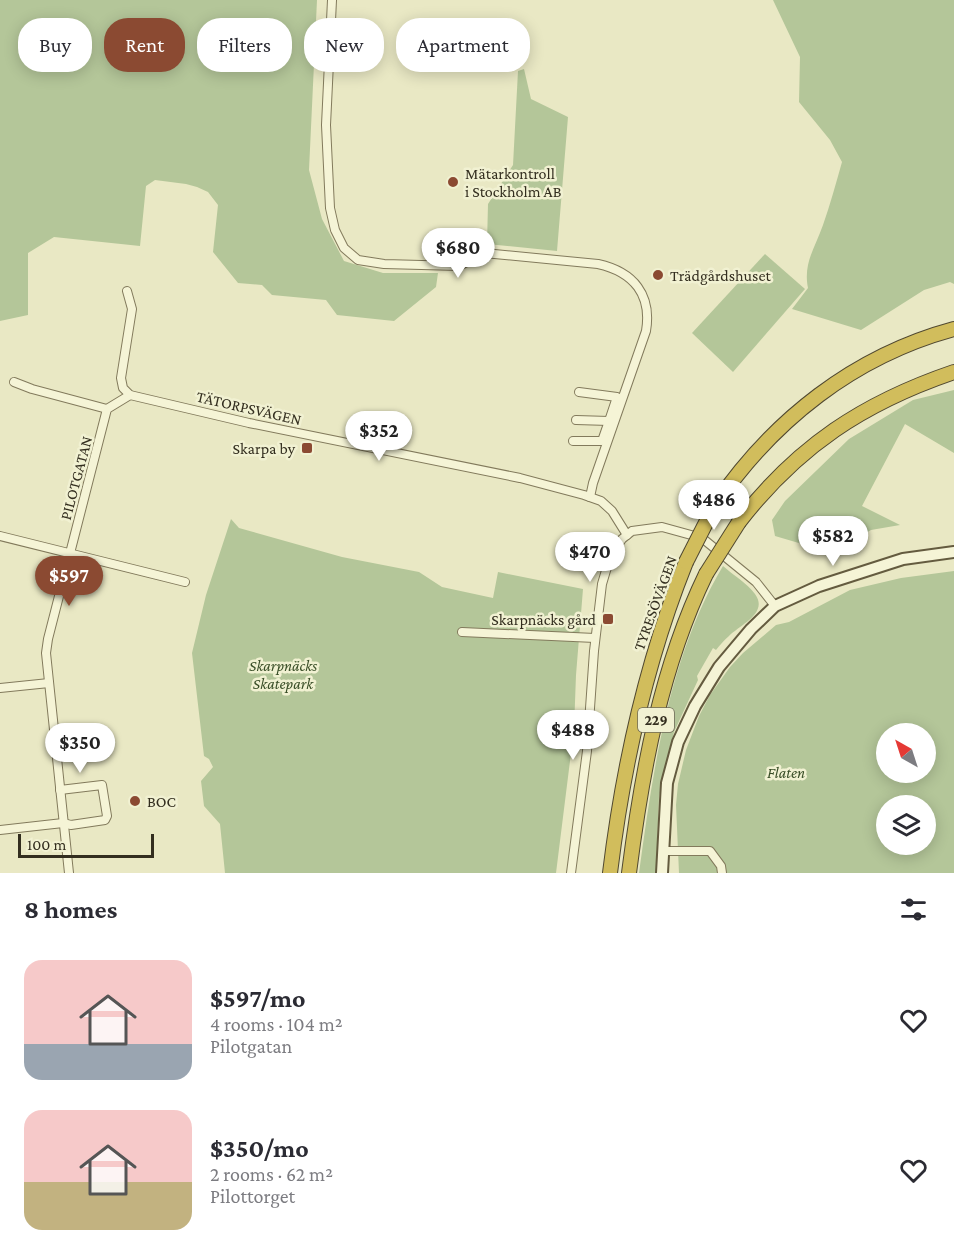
<!DOCTYPE html>
<html lang="en">
<head>
<meta charset="utf-8">
<style>
  body { margin:0; font-family:"Crimson Pro",serif; background:#f7f7f7; color:#2b2b33; height:100vh; display:flex; flex-direction:column; font-size:22px; white-space:nowrap }
  * { box-sizing:border-box; margin:0 }
  p { font-size:20px; color:#7c7c81 }
  .icon { flex:none; width:33px; height:33px; fill:none; stroke:currentColor; stroke-width:2; stroke-linecap:round; stroke-linejoin:round }
  .map { position:relative; height:873px; overflow:hidden }
  .drawer { display:flex; flex-direction:column; background:#fff; flex:1 }
  .drawer>* { flex:none }
  .top-card { position:absolute; left:18px; top:18px; width:600px; height:54px; display:flex; gap:12px }
  .needle { width:39px; rotate:321deg }
  .buttons { position:absolute; left:876px; top:723px; display:grid; gap:12px }
  .buttons a { display:grid; place-items:center; width:60px; height:60px; border-radius:50%; background:#fff; box-shadow:0 3px 15px #0003; font-size:30px }
  .scale { position:absolute; left:18px; bottom:15px; width:136px; box-sizing:border-box; padding-left:6px; border:3px solid #332e1f; border-top:0; font-size:16px; line-height:21px; white-space:nowrap; color:#332e1f; -webkit-text-stroke:4px #f1f1d2; paint-order:stroke }
  .price { position:absolute; translate:-50% -51px; padding:0 14px; border-radius:21px; background:#fff; color:#222; font-size:20px; line-height:39px; filter:drop-shadow(0 2px 3px #0008) }
  .price::after { content:''; position:absolute; left:50%; top:36px; width:18px; height:14px; margin-left:-9px; background:inherit; clip-path:polygon(0 0,100% 0,50% 100%) }
  .price.current { background:#8b4a32; color:#fff }
  ul { padding:0; list-style:none }
  li { display:flex; align-items:center; gap:18px; height:150px; padding:0 24px }
  li span { display:grid; place-items:center; flex:none; width:168px; height:120px; border-radius:18px; color:#555 }
  li>.icon { margin-inline-start:auto }
  span .icon { width:72px; height:72px; fill:#fffc; stroke-width:1 }
  li b { font-size:26px }
  h2 { display:flex; justify-content:space-between; align-items:center; height:72px; padding:0 24px; font-size:26px }
  .chip { padding:0 21px; border-radius:24px; background:#fff; box-shadow:0 3px 15px #0003; font-size:21px; line-height:54px }
  .chip.current { background:#8b4a32; color:#fff }
  .map>svg:first-child { display:block }
  .green { fill:#b4c699; fill-rule:evenodd }
  .lines { fill:none; stroke-linecap:round; stroke-linejoin:round }
  .street-casing { stroke:#827a5c; stroke-width:10 }
  .secondary-casing { stroke:#645b3f; stroke-width:14 }
  .highway-casing { stroke:#504830; stroke-width:16 }
  .street { stroke:#f5f4d6; stroke-width:8 }
  .secondary { stroke:#f5f4d6; stroke-width:10 }
  .highway { stroke:#d1bd5c; stroke-width:14 }
  .highway-bridge-casing { stroke:#504830; stroke-width:16; stroke-linecap:butt }
  .highway-bridge { stroke:#d1bd5c; stroke-width:14 }
  .poi-dot { fill:#8b4a32; stroke:#f1f1d2; stroke-width:2 }
  .labels { text-anchor:middle; dominant-baseline:central; stroke-width:5; stroke-linejoin:round; paint-order:stroke }
  .shield { fill:#f1f1d2; stroke:#6c6855; stroke-width:1.5 }
  .shield-label { font-size:15px; font-weight:bold; fill:#332e1f }
  .poi-label { font-size:16px; fill:#332e1f; stroke:#f1f1d2; text-anchor:start }
  .street-label { font-size:16px; fill:#332e1f; stroke:#f1f1d2 }
  .park-label { font-size:16px; font-style:italic; fill:#394e27; stroke:#f1f1d2 }
</style>
</head>
<body>
<div class="map">
<svg width="954" height="873" viewBox="0 0 954 873">
  <rect width="100%" height="100%" fill="#e9e8c4"/>
  <g class="green">
    <path d="M0,0H317L309,170L322,219L344,261L383,273H438L436,287L394,321L337,315L326,300L272,295L262,285L238,283L213,252L218,205L208,192L197,187L186,184L155,180L146,186L140,246L54,237L28,253V315L0,321Z"/>
    <path d="M773,0H954V284L950,282L924,290L861,330L792,309L808,288C803,263 815,248 823,225C830,205 836,183 842,162L830,140L799,102L800,57Z"/>
    <path d="M524,69L531,99L568,117L557,251L487,244L488,204L513,165L518,71Z"/>
    <path d="M765,254L805,289L733,372L692,333Z"/>
    <path d="M954,390V453L905,424L862,506L900,525L871,530L848,543L809,546L775,536L772,520L785,501L849,439L913,400Z"/>
    <path d="M231,519L239,528L342,557L419,572L442,587L493,598L498,572L583,589L576,675L574,729L556,873H225L220,824L204,806L201,781L213,767L209,759L204,756L192,653L206,595Z"/>
    <path d="M723,566C733,575 747,583 755,594C769,613 740,625 729,636C724,640 720,645 716,650L713,648L697,676L698,680L674,732L659,797L656,873H639C653,770 669,656 723,566Z"/>
    <path d="M954,571V873H679L676,805L678,784L686,750L699,716L710,695L730,667L743,653L776,625L789,622L850,590L901,578ZM886,734H926V772H886ZM886,806H926V844H886Z"/>
  </g>
  <g class="lines">
    <defs>
      <g id="street">
        <path d="M332,0L326,125L330,208L335,230L344,248L358,260L384,264L459,266L484,253L598,264C634,272 652,295 646,331L593,483L590,497"/>
        <path d="M127,291L132,309L121,378L123,388L130,395L249,423L520,478L584,495L601,501L612,511L627,535"/>
        <path d="M14,382L32,389L107,409"/>
        <path d="M576,420L609,421L617,397L579,392"/>
        <path d="M573,441H602L609,421"/>
        <path d="M0,536L185,582"/>
        <path d="M462,632L595,638"/>
        <path d="M0,688L49,683"/>
        <path d="M0,830L63,823L71,825L105,820L107,816L102,785L60,790"/>
        <path d="M663,851H710L721,866L722,873"/>
        <path d="M69,873L46,653L48,639L107,409L130,395"/>
        <path d="M571,873L587,751L594,651L602,584L610,557L622,539L632,531L662,527L702,538L756,582L775,606"/>
      </g>
      <path id="secondary" d="M662,873L667,783L678,742L695,706L719,667L751,629L775,606L819,586L903,559L954,552"/>
      <g id="highway">
        <path d="M715,505C773,420 854,356 954,329"/>
        <path d="M739,522C798,446 863,403 954,372"/>
        <path d="M610,873C623,766 646,662 686,562"/>
        <path d="M629,873C642,771 661,667 706,574"/>
      </g>
    </defs>
    <use href="#street" class="street-casing"/>
    <use href="#secondary" class="secondary-casing"/>
    <use href="#highway" class="highway-casing"/>
    <use href="#street" class="street"/>
    <use href="#secondary" class="secondary"/>
    <use href="#highway" class="highway"/>
    <defs>
      <g id="highway-bridge">
        <path d="M686,562L715,505"/>
        <path d="M706,574L739,522"/>
      </g>
    </defs>
    <use href="#highway-bridge" class="highway-bridge-casing"/>
    <use href="#highway-bridge" class="highway-bridge"/>
  </g>
  <g class="poi-dot">
    <circle cx="453" cy="182" r="6"/>
    <circle cx="658" cy="275" r="6"/>
    <rect x="301" y="442" width="12" height="12" rx="3"/>
    <rect x="602" y="613" width="12" height="12" rx="3"/>
    <circle cx="135" cy="801" r="6"/>
  </g>
  <g class="labels">
    <rect class="shield" x="638" y="708" width="36" height="24" rx="4.5"/>
    <g class="shield-label">
      <text x="656" y="720">229</text>
    </g>
    <g class="poi-label">
      <text x="465" y="173">Mätarkontroll<tspan x="465" dy="18">i Stockholm AB</tspan></text>
      <text x="670" y="275">Trädgårdshuset</text>
      <text x="295" y="448" text-anchor="end">Skarpa by</text>
      <text x="596" y="619" text-anchor="end">Skarpnäcks gård</text>
      <text x="147" y="801">BOC</text>
    </g>
    <g class="street-label">
      <text transform="translate(249 408) rotate(13)">TÄTORPSVÄGEN</text>
      <text transform="translate(76 478) rotate(-75)">PILOTGATAN</text>
      <text transform="translate(655 603) rotate(-70)">TYRESÖVÄGEN</text>
    </g>
    <g class="park-label">
      <text x="283" y="665">Skarpnäcks<tspan x="283" dy="18">Skatepark</tspan></text>
      <text x="786" y="772">Flaten</text>
    </g>
  </g>
</svg>
<div class="buttons">
<a><svg class="needle" viewBox="-14 -14 28 28"><path d="M0-13l5 13h-10z" fill="#e53935"/><path d="M0 13l5-13h-10z" fill="#7c7c81"/></svg></a>
<a><svg class="icon" aria-label="layers" viewBox="0 0 24 24"><path d="M12 4l9 5-9 5-9-5zM3 14l9 5 9-5"/></svg></a>
</div>
<div class="scale">100 m</div>
<b class="price" style="left:458px;top:279px">$680</b>
<b class="price" style="left:379px;top:462px">$352</b>
<b class="price" style="left:714px;top:531px">$486</b>
<b class="price" style="left:833px;top:567px">$582</b>
<b class="price" style="left:590px;top:583px">$470</b>
<b class="price current" style="left:69px;top:607px">$597</b>
<b class="price" style="left:573px;top:761px">$488</b>
<b class="price" style="left:80px;top:774px">$350</b>
<div class="top-card">
<a class="chip">Buy</a>
<a class="chip current">Rent</a>
<a class="chip">Filters</a>
<a class="chip">New</a>
<a class="chip">Apartment</a>
</div>
</div>
<section class="drawer">
<h2>8 homes<svg class="icon" aria-label="filters" viewBox="0 0 24 24"><path d="M4 7h16M4 17h16"/><circle cx="9" cy="7" r="2"/><circle cx="15" cy="17" r="2"/></svg></h2>
<ul>
<li><span style="background:linear-gradient(#f6c9c9 70%,#9aa5b1 0)"><svg class="icon" aria-label="home" viewBox="0 0 24 24"><path d="M3 11l9-7 9 7M6 9v11h12V9"/></svg></span><div><b>$597/mo</b><p>4 rooms · 104 m²</p><p>Pilotgatan</p></div><svg class="icon" aria-label="heart" viewBox="0 0 24 24"><path d="M12 20l-8-8c-3-5 5-10 8-4 3-6 11-1 8 4z"/></svg></li>
<li><span style="background:linear-gradient(#f6c9c9 60%,#c2b280 0)"><svg class="icon" aria-label="home" viewBox="0 0 24 24"><path d="M3 11l9-7 9 7M6 9v11h12V9"/></svg></span><div><b>$350/mo</b><p>2 rooms · 62 m²</p><p>Pilottorget</p></div><svg class="icon" aria-label="heart" viewBox="0 0 24 24"><path d="M12 20l-8-8c-3-5 5-10 8-4 3-6 11-1 8 4z"/></svg></li>
</ul>
</section>
</body>
</html>
